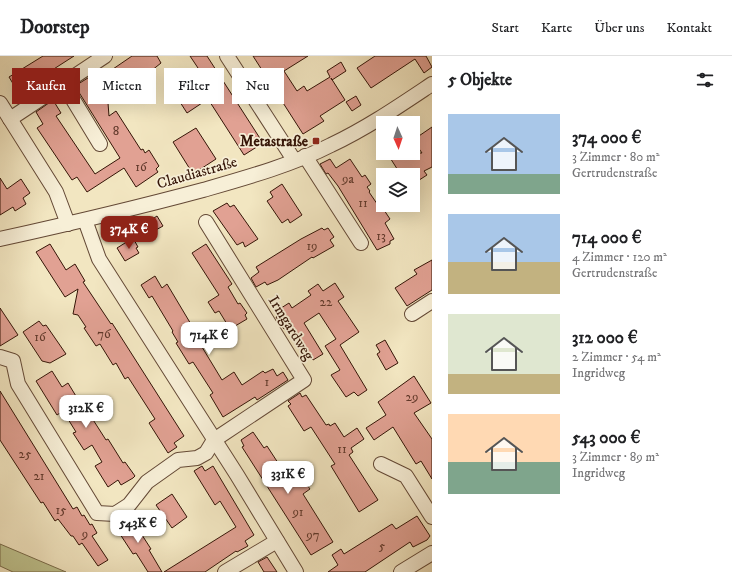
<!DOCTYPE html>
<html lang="de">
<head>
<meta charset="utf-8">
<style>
  body { margin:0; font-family:"IM FELL DW Pica",serif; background:#f6f6f6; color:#202124; height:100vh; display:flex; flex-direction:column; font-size:15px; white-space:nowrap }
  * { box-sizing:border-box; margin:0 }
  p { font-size:13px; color:#757577 }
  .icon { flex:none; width:22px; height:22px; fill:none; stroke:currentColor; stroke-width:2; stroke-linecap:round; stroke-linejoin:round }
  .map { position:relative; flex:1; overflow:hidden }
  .details { display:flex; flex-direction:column; background:#fff; width:300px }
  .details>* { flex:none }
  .top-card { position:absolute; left:12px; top:12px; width:360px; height:36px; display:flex; gap:8px }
  .needle { width:26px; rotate:177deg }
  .buttons { position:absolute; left:376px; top:60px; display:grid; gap:8px }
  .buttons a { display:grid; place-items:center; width:44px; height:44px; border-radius:0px; background:#fff; box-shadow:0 4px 16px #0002; font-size:20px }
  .price { position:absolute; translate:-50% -34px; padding:0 9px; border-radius:8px; background:#fff; color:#222; font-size:13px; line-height:26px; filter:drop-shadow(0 1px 2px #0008) }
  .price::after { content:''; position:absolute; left:50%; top:24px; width:12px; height:9px; margin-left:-6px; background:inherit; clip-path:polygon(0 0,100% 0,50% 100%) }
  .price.selected { background:#8f2418; color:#fff }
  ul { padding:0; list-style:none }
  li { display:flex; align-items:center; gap:12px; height:100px; padding:0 16px }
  li span { display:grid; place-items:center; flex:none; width:112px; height:80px; border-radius:0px; color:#555 }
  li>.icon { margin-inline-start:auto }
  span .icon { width:48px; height:48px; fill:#fffc; stroke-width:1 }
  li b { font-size:17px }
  h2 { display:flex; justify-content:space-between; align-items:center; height:48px; padding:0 16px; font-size:17px }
  .pill { padding:0 14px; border-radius:0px; background:#fff; box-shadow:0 4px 16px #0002; font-size:14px; line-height:36px }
  .pill.selected { background:#8f2418; color:#fff }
  header { display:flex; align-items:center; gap:24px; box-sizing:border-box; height:56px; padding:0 20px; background:#fff; border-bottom:1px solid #e0e0e0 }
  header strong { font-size:19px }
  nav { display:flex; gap:22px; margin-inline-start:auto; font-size:14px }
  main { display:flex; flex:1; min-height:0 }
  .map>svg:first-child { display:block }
  .green { fill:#bfc38f; stroke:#7a6c4b }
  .building { fill:#e1a193; stroke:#351507 }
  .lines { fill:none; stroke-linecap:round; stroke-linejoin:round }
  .minor-casing { stroke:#644936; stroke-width:16 }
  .minor { stroke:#f7efd7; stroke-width:14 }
  .poi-dot { fill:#8f2418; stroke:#f7efd7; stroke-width:1.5 }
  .labels { text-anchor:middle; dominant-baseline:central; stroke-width:3.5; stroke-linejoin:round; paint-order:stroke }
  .number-label { font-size:13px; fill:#60382a }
  .poi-label { font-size:15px; font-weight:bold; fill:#351507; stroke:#f7efd7; text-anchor:end }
  .street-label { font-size:15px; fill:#351507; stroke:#f7efd7 }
</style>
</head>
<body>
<header>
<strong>Doorstep</strong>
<nav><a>Start</a><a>Karte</a><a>Über uns</a><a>Kontakt</a></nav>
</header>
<main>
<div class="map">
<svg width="432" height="516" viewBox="0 0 432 516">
  <rect width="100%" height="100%" fill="#f2e6c1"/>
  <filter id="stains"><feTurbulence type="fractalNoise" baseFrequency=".005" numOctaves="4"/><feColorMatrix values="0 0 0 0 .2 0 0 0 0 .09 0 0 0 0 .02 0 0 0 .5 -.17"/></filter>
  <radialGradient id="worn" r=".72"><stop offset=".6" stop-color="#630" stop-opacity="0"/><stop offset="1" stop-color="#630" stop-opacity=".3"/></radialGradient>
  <path class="green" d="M0,488L66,516H13L0,510Z"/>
  <g class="building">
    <path d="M43,0H74L18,36L9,21Z"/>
    <path d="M132,0H157L161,7L151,15L155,21L141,31L137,24L126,32L113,13Z"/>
    <path d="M190,0H207L263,87L244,99L208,43L187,57L173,35L194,21L191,16L198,12Z"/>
    <path d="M253,0H308L284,15L297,35L304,30L307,35L330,21L327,15L341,6L346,15L332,24L331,22L345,44L320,60L324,65L303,78Z"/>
    <path d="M375,0H426L432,11L424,17L415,3L371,32L357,12Z"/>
    <path d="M91,20L108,47L109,60L116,55L141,94L143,93L145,97L149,94L159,110L156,113L158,116L136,131L124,112L87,136L77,121L72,124L37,72L43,68L36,56L53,44L61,57L56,60L95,118L120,102L75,30Z"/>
    <path d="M356,40L361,49L352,55L346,46Z"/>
    <path d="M432,71V111L424,115L427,119L413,128V119H401L387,97H422L413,84Z"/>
    <path d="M196,72L216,103L193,118L173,86Z"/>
    <path d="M330,103L336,112L350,103L362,121L365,119L371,128L367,131L370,135L369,136L382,155L384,154L390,163L385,167L394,183L390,185V188L377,194L338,130L328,117L326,118L320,108Z"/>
    <path d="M0,122L7,133L21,123L30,137L23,142L26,148L15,155L13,151L0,159Z"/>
    <path d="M282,128L302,159L290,167L288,163L282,167L267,145L273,141L270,136Z"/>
    <path d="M227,147L230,151L234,149L258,183L245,191L243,186L237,189L213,155Z"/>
    <path d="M157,160L163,170L154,175L148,166Z"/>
    <path d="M322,172L324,174L328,172L334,181L330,184L334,190L313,202L312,201L278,224L267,229L265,226L256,231L251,222L259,216L256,211L301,183Z"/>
    <path d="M133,182L138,191L136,192L139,197L125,205L117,192Z"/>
    <path d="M50,188L66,214L75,208L85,225L83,226L111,268L112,267L184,380L174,387L177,391L168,397L149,367L155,363L128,321L125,323L116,307L113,309L100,288L96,290L84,272L86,271L78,259L73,258L78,233L65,241L36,196Z"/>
    <path d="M206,188L232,228L228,231L238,248L240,247L247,257L245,259L247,263L230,273L219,255L215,257L208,246L219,239L192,197Z"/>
    <path d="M432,204V234L407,250L395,232L417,218L414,214Z"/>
    <path d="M155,220L162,232L167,228L204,290L202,291L222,324L234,316L242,329L263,315L265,317L273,313L277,320L283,316L288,324L257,344L255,341L223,361L210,339L213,337L193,306L189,308L176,287L178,286L172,276L173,275L152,240L149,242L141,229Z"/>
    <path d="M335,227L344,241L338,245L359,276L340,289L367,334L358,340L354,336L346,341L331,319L340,314L325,290L336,283L319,257L304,267L323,298L313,304L310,300L305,303L300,293L304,291L294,273L291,274L289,270L284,273L276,261L281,257L278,254L289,247L292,252L311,239L308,235L318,228L323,235Z"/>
    <path d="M0,252L18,279L0,290Z"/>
    <path d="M39,265L43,270L46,269L66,298L50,307L42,305L23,276Z"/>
    <path d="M385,284L398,307L386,314L377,298L380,296L376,289Z"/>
    <path d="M52,315L62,331L68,327L82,350L86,348L92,358L90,359L106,384L108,383L123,407L125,406L135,420L133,422L121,429L118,424L108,431L95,410L102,406L92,389L84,394L73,377L76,376L63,355L57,359L36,325Z"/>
    <path d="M414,320L431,347L414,357L432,383V423L421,405L416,408L393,371L374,384L366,372L386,359L378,346Z"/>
    <path d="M0,335L73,453L77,451L82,460L84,459L90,469L92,468L97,477L92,480L108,504L98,510L82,487L79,489L73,480H71L58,463L55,465L43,446L41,447L0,384Z"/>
    <path d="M300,337L302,341L306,339L326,369L329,368L330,370L335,367L344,381L357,372L364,383L351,392L353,396L349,399L378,444L359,456L331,410L335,408L311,371L304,375L288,350L291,348L288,345Z"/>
    <path d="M253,376L264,392L267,390L282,413L290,408L300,424L302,422L310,433L303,438L333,486L311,499L242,391L244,390L241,384Z"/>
    <path d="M202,410L205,415L213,410L254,479L245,485L248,490L237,496L236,495L205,516H164L236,471L220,445L215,449L194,415Z"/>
    <path d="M172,438L187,461L172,472L156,449Z"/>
    <path d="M133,457L137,463L133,465L151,493L149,494L162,516H148L136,497L133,498L118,475L125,470L121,464Z"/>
    <path d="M417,460L430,480L427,484L413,491L410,486L365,516H328L338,509L332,499L341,493L344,498L392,468L396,473Z"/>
    <path d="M267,501L277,516H264L258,506Z"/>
  </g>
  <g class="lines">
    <defs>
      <g id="minor">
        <path d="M227,0L294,104"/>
        <path d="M63,27L100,88"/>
        <path d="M0,47L56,136L68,168"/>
        <path d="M10,63L105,0"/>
        <path d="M305,100L361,187"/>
        <path d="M85,164L99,203L237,419L296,516"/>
        <path d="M0,183C68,168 136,152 203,134C245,122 292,109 331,89C367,72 399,50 432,28"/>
        <path d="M412,258L432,245"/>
        <path d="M0,301L13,305L18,328L97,457L115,458L129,449L147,426L178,404L197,402L206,397L214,384L304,324L206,166"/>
        <path d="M381,408L406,420L432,461"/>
        <path d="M225,516L277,485"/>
        <path d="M401,516L432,497"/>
      </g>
    </defs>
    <use href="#minor" class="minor-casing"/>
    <use href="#minor" class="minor"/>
  </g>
  <rect class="poi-dot" x="312" y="81" width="8" height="8" rx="2"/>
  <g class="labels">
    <g class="number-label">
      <text x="116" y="75">8</text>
      <text x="141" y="111">16</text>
      <text x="348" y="123">9a</text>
      <text x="363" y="147">11</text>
      <text x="381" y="180">13</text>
      <text x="312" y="190">19</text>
      <text x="326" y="246">22</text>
      <text x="104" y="278">76</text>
      <text x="40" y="281">16</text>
      <text x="267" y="326">1</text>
      <text x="412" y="341">29</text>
      <text x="342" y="393">11</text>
      <text x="25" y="398">25</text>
      <text x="39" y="420">21</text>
      <text x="61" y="454">15</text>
      <text x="298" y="456">91</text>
      <text x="85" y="478">9</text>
      <text x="313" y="479">97</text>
      <text x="382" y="490">5</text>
    </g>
    <g class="poi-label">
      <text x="308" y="85">Metastraße</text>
    </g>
    <g class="street-label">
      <text transform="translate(197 117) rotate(-16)">Claudiastraße</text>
      <text transform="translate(291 272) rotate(58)">Irmgardweg</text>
    </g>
  </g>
  <rect width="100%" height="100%" filter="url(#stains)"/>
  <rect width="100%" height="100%" fill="url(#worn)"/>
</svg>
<div class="buttons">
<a><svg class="needle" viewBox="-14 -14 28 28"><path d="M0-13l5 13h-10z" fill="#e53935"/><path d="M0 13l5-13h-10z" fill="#757577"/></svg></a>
<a><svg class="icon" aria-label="layers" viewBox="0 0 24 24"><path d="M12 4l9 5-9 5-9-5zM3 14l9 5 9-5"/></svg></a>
</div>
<b class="price selected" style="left:129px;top:194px">374K €</b>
<b class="price" style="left:209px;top:300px">714K €</b>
<b class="price" style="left:86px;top:373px">312K €</b>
<b class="price" style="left:288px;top:439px">331K €</b>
<b class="price" style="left:138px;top:488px">543K €</b>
<div class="top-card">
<a class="pill selected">Kaufen</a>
<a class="pill">Mieten</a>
<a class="pill">Filter</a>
<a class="pill">Neu</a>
</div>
</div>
<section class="details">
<h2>5 Objekte<svg class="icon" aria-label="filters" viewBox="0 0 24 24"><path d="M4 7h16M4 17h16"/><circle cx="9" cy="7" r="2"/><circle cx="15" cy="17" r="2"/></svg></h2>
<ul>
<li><span style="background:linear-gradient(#a9c7e8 75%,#7fa58c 0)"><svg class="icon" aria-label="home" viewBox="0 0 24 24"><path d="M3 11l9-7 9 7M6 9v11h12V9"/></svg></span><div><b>374 000 €</b><p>3 Zimmer · 80 m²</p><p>Gertrudenstraße</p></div></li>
<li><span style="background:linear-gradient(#a9c7e8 60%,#c2b280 0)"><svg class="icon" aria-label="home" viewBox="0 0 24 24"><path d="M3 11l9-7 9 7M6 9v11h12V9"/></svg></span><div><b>714 000 €</b><p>4 Zimmer · 120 m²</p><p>Gertrudenstraße</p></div></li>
<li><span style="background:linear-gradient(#dfe7d0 75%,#c2b280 0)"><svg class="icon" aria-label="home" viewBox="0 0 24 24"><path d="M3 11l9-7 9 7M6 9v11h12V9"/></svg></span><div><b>312 000 €</b><p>2 Zimmer · 54 m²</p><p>Ingridweg</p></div></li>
<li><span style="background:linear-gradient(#ffd9b3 60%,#7fa58c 0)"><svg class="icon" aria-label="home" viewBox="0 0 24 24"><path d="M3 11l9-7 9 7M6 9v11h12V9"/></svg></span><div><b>543 000 €</b><p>3 Zimmer · 89 m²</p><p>Ingridweg</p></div></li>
</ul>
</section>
</main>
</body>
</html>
